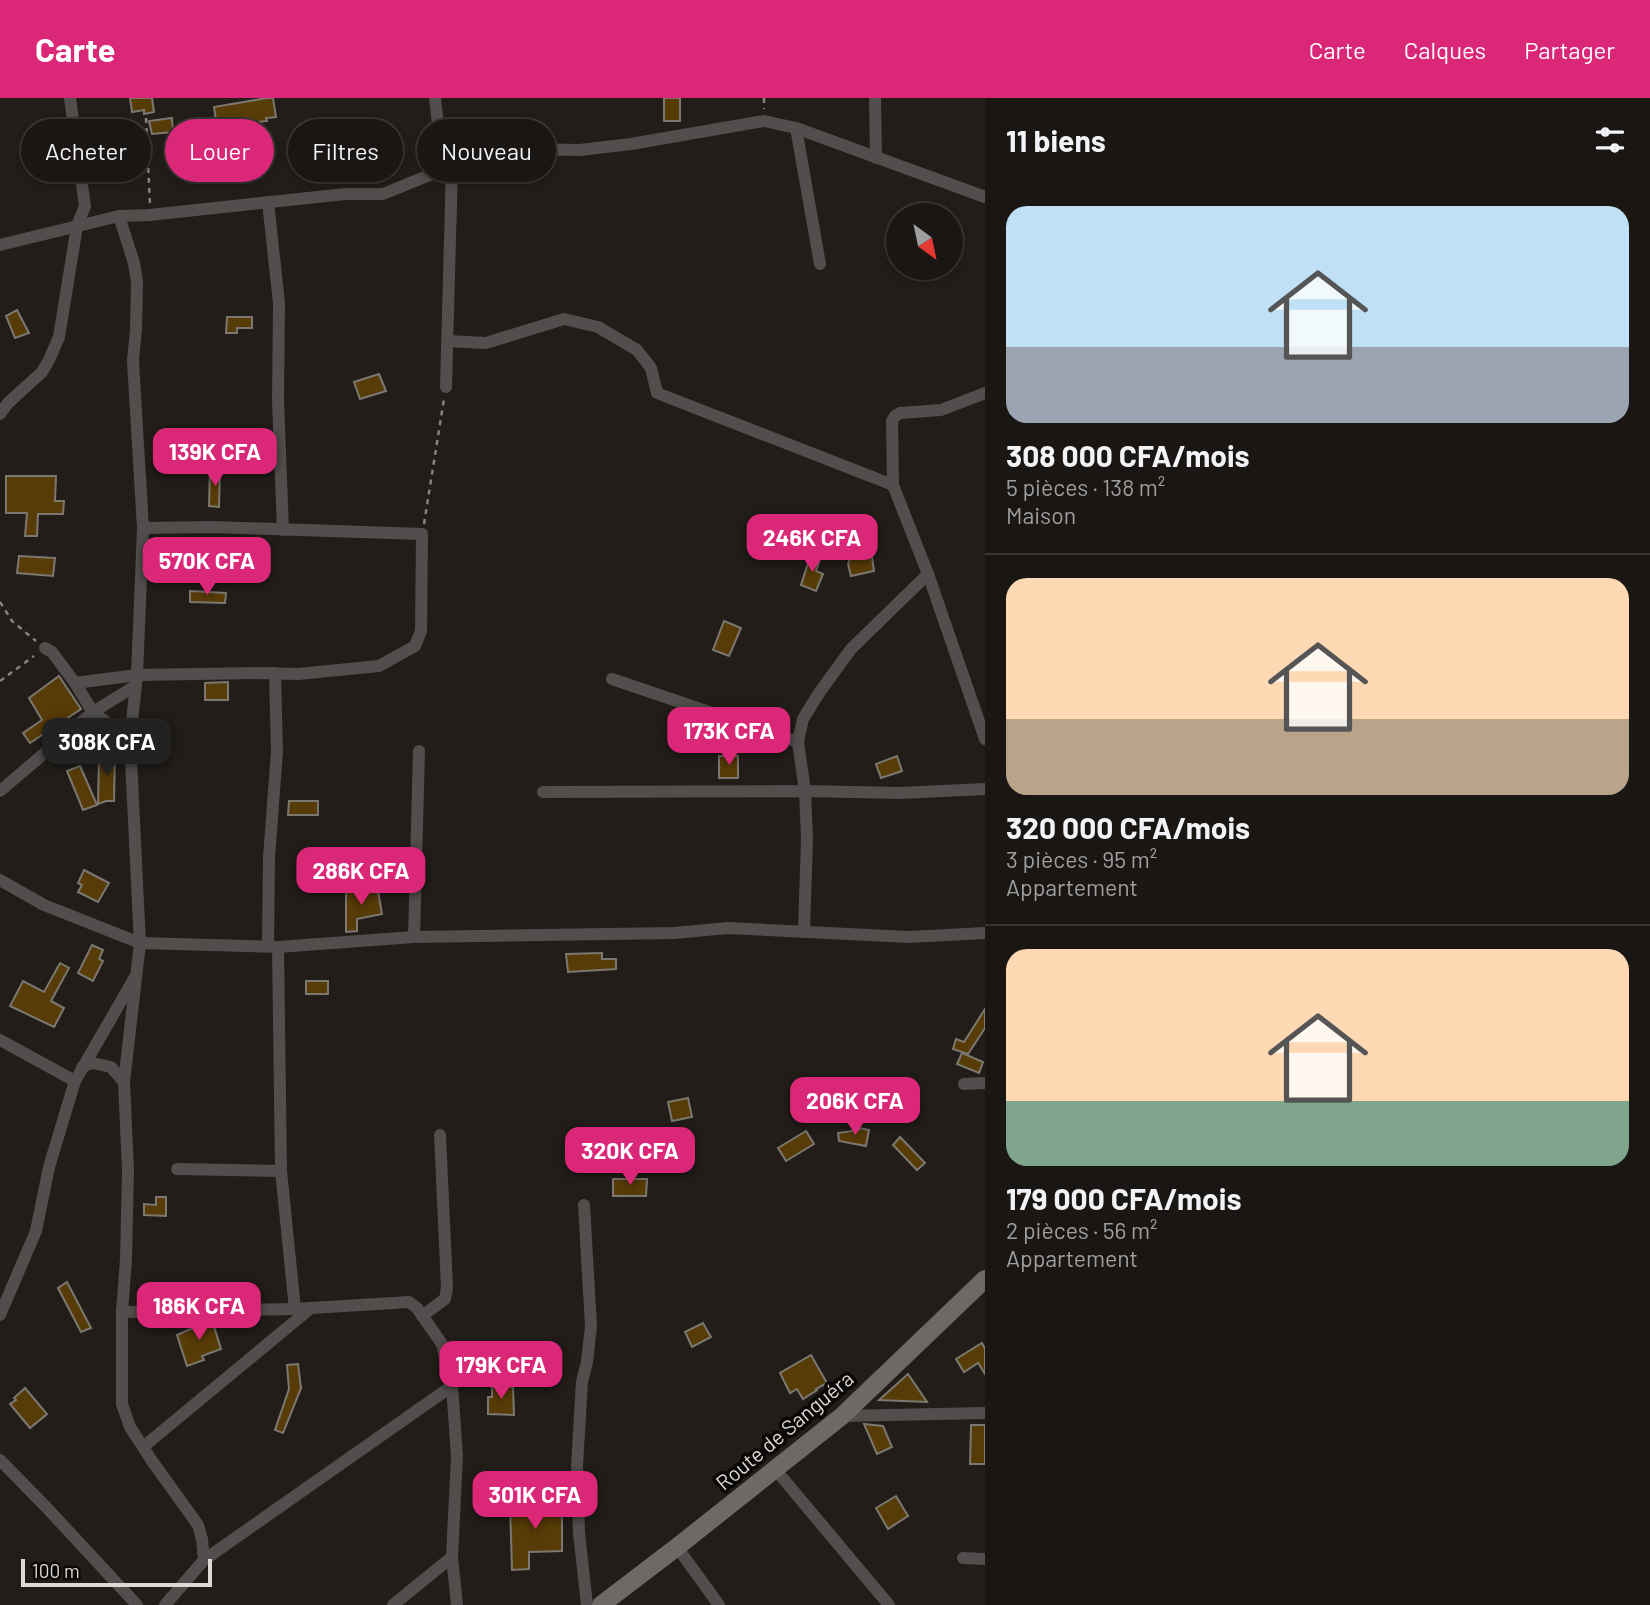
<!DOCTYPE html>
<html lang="fr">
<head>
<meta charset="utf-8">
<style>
  body { margin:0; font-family:Barlow,sans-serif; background:#231f1c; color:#f1f3f6; height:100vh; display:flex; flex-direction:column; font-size:26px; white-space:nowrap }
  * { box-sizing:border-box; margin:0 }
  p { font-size:23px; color:#9f9fa0 }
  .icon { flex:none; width:38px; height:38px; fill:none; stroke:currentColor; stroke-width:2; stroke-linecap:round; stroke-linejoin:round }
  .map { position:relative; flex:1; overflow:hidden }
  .sheet { display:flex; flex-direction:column; background:#1a1613; width:665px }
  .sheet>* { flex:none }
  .top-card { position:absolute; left:21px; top:21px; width:665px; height:63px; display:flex; gap:14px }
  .needle { width:46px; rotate:147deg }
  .buttons { position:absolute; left:886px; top:105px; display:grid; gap:14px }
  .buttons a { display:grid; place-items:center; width:77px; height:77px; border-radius:50%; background:#1a1613; box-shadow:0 4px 10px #0003,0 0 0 2px #383533; font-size:35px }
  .scale { position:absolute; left:21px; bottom:18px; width:191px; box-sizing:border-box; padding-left:7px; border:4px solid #ddd9d6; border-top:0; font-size:19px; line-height:24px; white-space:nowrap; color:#ddd9d6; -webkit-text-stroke:5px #0a0807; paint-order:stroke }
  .price { position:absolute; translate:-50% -60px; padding:0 16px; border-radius:14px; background:#db2777; color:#fff; font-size:23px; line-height:46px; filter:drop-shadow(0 2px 4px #0008) }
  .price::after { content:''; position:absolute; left:50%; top:42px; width:21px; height:16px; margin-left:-10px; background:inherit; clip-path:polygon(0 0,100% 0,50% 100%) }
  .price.selected { background:#222; color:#fff }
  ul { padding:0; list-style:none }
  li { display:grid; align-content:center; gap:14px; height:371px; padding:0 21px }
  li+li { border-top:2px solid #383533 }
  li span { display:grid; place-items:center; height:217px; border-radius:21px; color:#555 }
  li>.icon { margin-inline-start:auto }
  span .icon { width:126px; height:126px; fill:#fffc; stroke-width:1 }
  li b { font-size:30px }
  h2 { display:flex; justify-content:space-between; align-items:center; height:84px; padding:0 21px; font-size:30px }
  .chip { padding:0 24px; border-radius:32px; background:#1a1613; box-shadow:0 4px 10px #0003,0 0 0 2px #383533; font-size:24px; line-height:63px }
  .chip.selected { background:#db2777; color:#fff }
  header { display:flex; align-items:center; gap:42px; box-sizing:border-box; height:98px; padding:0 35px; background:#db2777; color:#fff }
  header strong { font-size:33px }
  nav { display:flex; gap:38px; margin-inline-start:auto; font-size:24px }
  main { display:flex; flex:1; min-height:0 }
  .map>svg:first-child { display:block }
  .building { fill:#583c07; stroke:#7b7771; stroke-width:2 }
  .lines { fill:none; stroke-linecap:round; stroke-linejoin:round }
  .path { stroke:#86827e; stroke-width:2.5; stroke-dasharray:5 5; stroke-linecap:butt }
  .street { stroke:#514e4d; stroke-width:12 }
  .secondary { stroke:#6e6967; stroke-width:18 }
  .labels { text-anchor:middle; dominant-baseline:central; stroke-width:7; stroke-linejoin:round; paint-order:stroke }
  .street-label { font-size:21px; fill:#ddd9d6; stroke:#0a0807 }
</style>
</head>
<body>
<header>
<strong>Carte</strong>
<nav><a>Carte</a><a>Calques</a><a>Partager</a></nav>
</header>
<main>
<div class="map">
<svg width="985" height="1507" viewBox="0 0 985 1507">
  <rect width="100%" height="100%" fill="#221d19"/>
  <g class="building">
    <path d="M130,0H152L154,14L144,16V12L132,14Z"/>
    <path d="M267,0H273L276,19L266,20L267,23L251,25L253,36L233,39L232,27L217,29L214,9Z"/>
    <rect x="664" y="0" width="16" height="23"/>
    <path d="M172,20L173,34L152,36L149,23Z"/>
    <path d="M17,212L29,235L15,240L6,218Z"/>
    <path d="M227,219H252V230H237V235H226Z"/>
    <path d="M379,276L386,293L360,301L354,284Z"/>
    <path d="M210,371H220L219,409L209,408Z"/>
    <path d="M6,378H56L55,403H64L63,416H38L37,438H25L27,415H6Z"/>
    <path d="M855,447L871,452L874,473L851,478L848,466Z"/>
    <path d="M811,456L821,459L816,473L823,476L816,493L801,487Z"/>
    <path d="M19,458L55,460L53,478L17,475Z"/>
    <path d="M190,493L226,495L225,505L190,504Z"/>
    <path d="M724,523L741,530L729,558L713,552Z"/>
    <path d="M59,578L81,611L30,645L23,635L42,622L29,600Z"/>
    <path d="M228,584V602H205V585Z"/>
    <path d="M115,654L114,703H106L98,706L99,658Z"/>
    <rect x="719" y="658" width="19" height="22"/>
    <path d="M897,658L902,673L881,680L876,666Z"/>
    <path d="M80,668L97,707L83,712L67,673Z"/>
    <path d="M289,703H318V717H288Z"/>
    <path d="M84,772L109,785L98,804L78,794L82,787L78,785Z"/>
    <path d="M346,793H364L365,795L378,793L382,816L357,821V833L346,834Z"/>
    <path d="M92,847L103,852L99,861L103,863L93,883L78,875Z"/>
    <path d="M602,855V861H616V871L568,874L566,856Z"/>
    <path d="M60,865L69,870L51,903L64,910L54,929L10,908L23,883L44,894Z"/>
    <rect x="306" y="883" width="22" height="13"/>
    <path d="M985,911V930L968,956L953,951L956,941L964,944Z"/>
    <path d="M962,955L983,964L979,975L957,966Z"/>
    <path d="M688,1000L692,1019L672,1023L668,1004Z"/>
    <path d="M859,1030L869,1032L866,1048L839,1043L838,1035L859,1032Z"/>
    <path d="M806,1033L814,1046L786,1063L778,1050Z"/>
    <path d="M900,1039L925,1065L917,1072L893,1047Z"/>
    <path d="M613,1081H647L646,1098H613Z"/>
    <path d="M156,1099H166V1118L144,1117V1106L156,1107Z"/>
    <path d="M67,1184L91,1230L81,1234L58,1190Z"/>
    <path d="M212,1222L221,1251L202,1258L204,1262L187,1268L177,1237L197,1228L196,1227Z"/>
    <path d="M703,1225L711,1239L692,1249L685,1234Z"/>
    <path d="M982,1245L985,1251V1276L978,1265L964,1274L956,1261Z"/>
    <path d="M811,1257L827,1285L816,1291L817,1292L803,1301L797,1291L790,1295L780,1275Z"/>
    <path d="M298,1266L301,1290L283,1335L275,1332L289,1291L287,1267Z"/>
    <path d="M908,1276L927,1304L879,1302Z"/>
    <path d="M492,1289H513L514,1317L488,1316V1299H492Z"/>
    <path d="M25,1290L47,1316L30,1330L10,1306L16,1302L14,1300Z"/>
    <path d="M864,1326L883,1328L892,1349L877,1356Z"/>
    <path d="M971,1327H985V1366H970Z"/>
    <path d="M896,1398L908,1418L888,1431L876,1410Z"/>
    <path d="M510,1405H562V1453L529,1454V1471L512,1472Z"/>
  </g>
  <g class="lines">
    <g class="path">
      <path d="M764,0V11"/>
      <path d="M146,20L150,107"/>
      <path d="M424,426L444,301"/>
      <path d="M0,504L12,523L36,543"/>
      <path d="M0,583L34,558"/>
    </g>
    <g class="street">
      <path d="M435,0L439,35L452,68L446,289"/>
      <path d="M875,0L876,60"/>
      <path d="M796,30L820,166"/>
      <path d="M268,104L279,205L278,303L283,432"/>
      <path d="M119,118L134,165L137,184L136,231L133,263L143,430L137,577L130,642L140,845L124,984L128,1072L126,1161L122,1214V1306L130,1329L152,1363L198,1427L202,1441L204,1462"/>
      <path d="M0,147L119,118L150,117L345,96H383L452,68L520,51L580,52L631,46L764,23L796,30L985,99"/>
      <path d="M448,243L486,245L564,221L598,229L637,252L651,270L657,295L893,387"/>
      <path d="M985,295L941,312L900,315L895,318L892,323L893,387L928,476L985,641"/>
      <path d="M0,316L8,305L42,274L49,262L59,239L77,128L85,108L70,0"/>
      <path d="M45,550L52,554L75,585L93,614L130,642"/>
      <path d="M612,581L798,644"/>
      <path d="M75,585L137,577L262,575L298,576L379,568L415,548L421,533L422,436L213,429L143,430"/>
      <path d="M0,693L93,614L135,588"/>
      <path d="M543,694L805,693L900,695L985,691"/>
      <path d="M0,782L44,807L140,845L278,849L414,839L674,835L728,830L909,839L985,835"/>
      <path d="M804,833L807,741L805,693L798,644L803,621L819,595L851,551L928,476"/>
      <path d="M414,839L419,653"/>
      <path d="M268,848L269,759L277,654L275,575"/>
      <path d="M278,849L281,1073L295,1211"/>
      <path d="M0,942L75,983"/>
      <path d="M82,969L92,965L111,969L124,984"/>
      <path d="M964,986L985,985"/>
      <path d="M177,1071L281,1073"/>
      <path d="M584,1107L591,1228L587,1264L582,1284L577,1368L579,1435L587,1507"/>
      <path d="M122,1214L295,1211L409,1204L417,1210L442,1246L452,1288L457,1358L452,1459L457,1507"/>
      <path d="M0,1217L36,1133L49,1069L75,983L135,879"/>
      <path d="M422,1218L445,1201L447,1190L440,1037"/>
      <path d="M842,1318L985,1315"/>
      <path d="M143,1349L311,1210"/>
      <path d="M0,1362L47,1410L137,1507"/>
      <path d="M775,1371L889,1507"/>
      <path d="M677,1449L719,1507"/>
      <path d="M963,1460L985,1461"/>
      <path d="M165,1507L204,1462L452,1288"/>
      <path d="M393,1507L452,1459"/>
    </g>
    <path class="secondary" d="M601,1507L677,1449L842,1318L985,1181"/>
  </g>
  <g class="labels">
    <g class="street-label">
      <text transform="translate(784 1332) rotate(-40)">Route de Sanguéra</text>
    </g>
  </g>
</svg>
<div class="buttons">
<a><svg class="needle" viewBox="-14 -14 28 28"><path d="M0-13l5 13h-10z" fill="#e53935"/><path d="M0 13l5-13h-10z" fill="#9f9fa0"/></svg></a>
</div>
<div class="scale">100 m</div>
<b class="price" style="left:215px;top:390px">139K CFA</b>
<b class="price" style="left:812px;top:476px">246K CFA</b>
<b class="price" style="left:207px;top:499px">570K CFA</b>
<b class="price" style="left:729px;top:669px">173K CFA</b>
<b class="price selected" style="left:107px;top:680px">308K CFA</b>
<b class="price" style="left:361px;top:809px">286K CFA</b>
<b class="price" style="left:855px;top:1039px">206K CFA</b>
<b class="price" style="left:630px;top:1089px">320K CFA</b>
<b class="price" style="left:199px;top:1244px">186K CFA</b>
<b class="price" style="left:501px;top:1303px">179K CFA</b>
<b class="price" style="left:535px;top:1433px">301K CFA</b>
<div class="top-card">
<a class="chip">Acheter</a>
<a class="chip selected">Louer</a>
<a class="chip">Filtres</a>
<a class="chip">Nouveau</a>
</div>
</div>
<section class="sheet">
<h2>11 biens<svg class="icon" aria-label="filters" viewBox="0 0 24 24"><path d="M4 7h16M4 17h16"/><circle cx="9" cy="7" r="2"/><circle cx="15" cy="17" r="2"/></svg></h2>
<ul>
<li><span style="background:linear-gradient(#bfe0f5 65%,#9aa5b1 0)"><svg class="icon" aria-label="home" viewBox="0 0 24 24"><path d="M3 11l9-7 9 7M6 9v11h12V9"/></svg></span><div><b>308 000 CFA/mois</b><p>5 pièces · 138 m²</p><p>Maison</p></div></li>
<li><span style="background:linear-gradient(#ffd9b3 65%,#b9a48a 0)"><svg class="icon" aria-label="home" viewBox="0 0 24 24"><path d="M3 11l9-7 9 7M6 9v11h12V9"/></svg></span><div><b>320 000 CFA/mois</b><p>3 pièces · 95 m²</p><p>Appartement</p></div></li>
<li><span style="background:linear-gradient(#ffd9b3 70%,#7fa58c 0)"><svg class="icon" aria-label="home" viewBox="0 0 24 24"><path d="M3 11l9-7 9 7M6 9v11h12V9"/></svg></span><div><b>179 000 CFA/mois</b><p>2 pièces · 56 m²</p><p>Appartement</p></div></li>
</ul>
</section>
</main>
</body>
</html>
